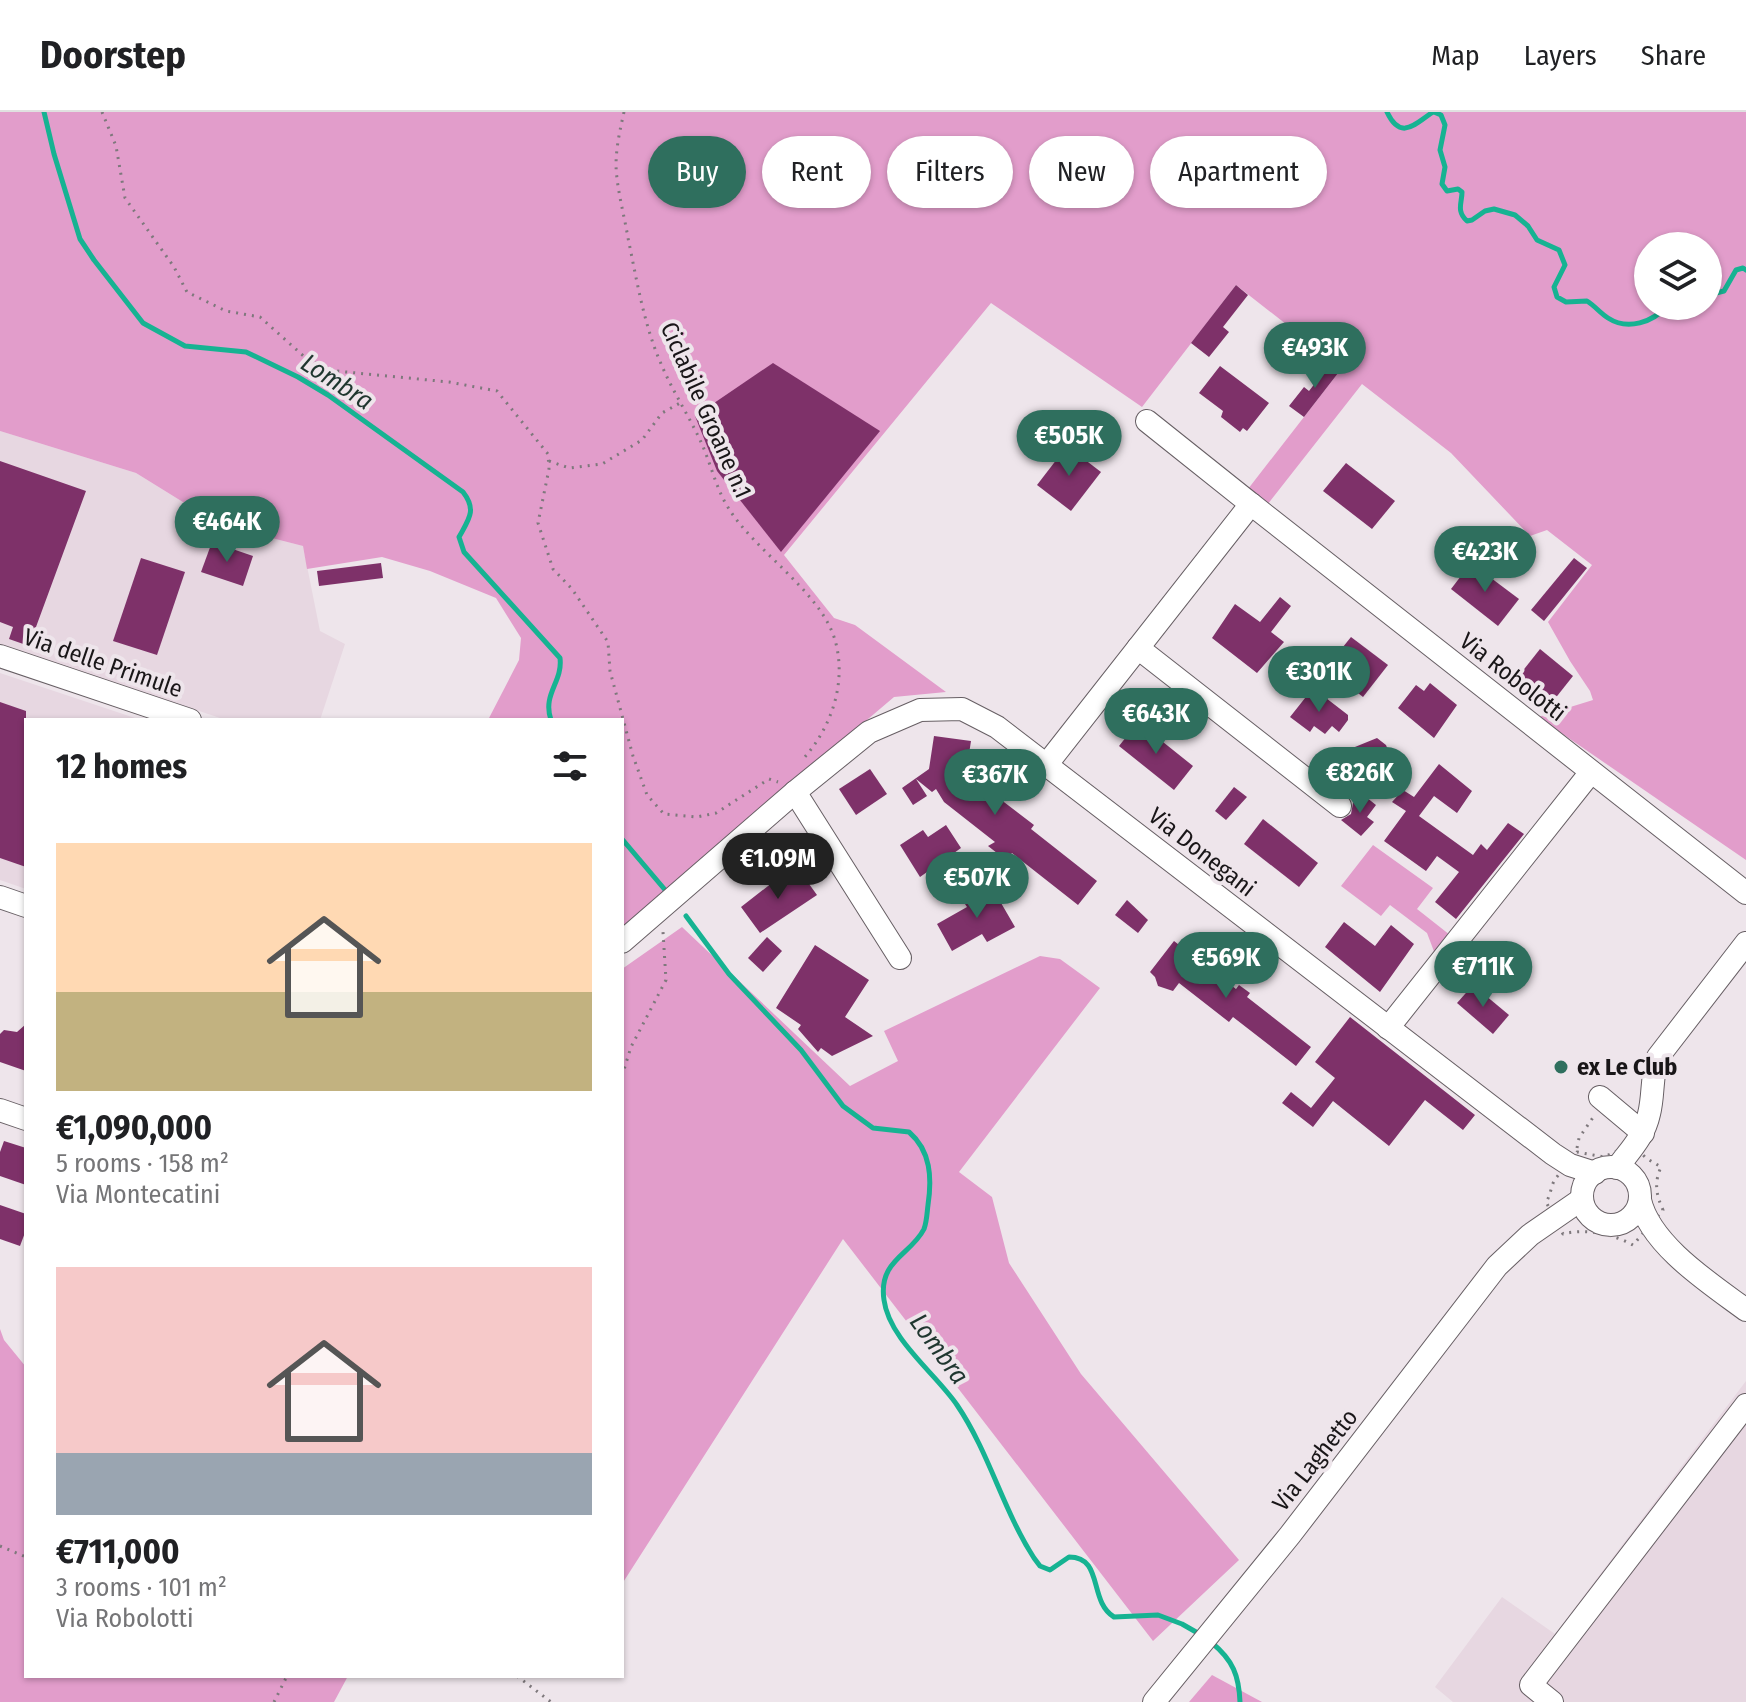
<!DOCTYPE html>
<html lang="en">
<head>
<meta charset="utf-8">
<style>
  body { margin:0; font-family:"Fira Sans Condensed",sans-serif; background:#f6f6f6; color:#202124; height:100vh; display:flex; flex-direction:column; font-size:30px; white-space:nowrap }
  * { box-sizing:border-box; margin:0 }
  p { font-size:26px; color:#757577 }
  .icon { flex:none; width:44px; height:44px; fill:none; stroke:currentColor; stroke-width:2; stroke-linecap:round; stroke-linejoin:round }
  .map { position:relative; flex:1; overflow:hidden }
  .details { position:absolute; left:24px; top:606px; width:600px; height:960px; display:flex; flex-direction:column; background:#fff; border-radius:0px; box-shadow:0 2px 6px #0004 }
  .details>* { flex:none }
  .hud { position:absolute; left:648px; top:24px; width:760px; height:72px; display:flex; gap:16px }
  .fabs { position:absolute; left:1634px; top:120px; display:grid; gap:16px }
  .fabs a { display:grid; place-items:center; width:88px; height:88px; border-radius:50%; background:#fff; box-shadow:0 2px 6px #0004; font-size:40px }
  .price { position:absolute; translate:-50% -68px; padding:0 18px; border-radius:28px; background:#2f6f5e; color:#fff; font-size:26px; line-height:52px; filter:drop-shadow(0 2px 4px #0008) }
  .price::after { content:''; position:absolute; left:50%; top:48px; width:24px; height:18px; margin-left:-12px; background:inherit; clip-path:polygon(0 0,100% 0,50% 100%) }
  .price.active { background:#222; color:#fff }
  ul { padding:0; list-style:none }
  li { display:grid; align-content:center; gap:16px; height:424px; padding:0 32px }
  li span { display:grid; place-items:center; height:248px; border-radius:0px; color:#555 }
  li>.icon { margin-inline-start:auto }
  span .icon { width:144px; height:144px; fill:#fffc; stroke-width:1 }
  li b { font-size:34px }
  h2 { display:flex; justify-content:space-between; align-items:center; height:96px; padding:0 32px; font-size:34px }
  .tag { padding:0 28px; border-radius:36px; background:#fff; box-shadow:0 2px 6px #0004; font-size:28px; line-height:72px }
  .tag.active { background:#2f6f5e; color:#fff }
  header { display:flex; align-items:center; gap:48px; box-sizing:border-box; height:112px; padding:0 40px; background:#fff; border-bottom:2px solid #e0e0e0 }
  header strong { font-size:38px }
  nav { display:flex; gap:44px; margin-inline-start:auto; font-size:28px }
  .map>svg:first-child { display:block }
  .built { fill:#e7d7e1 }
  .green { fill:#e29dcb; fill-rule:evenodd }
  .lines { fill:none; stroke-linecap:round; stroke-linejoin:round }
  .stream { stroke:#16b392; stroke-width:5 }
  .building { fill:#7e3169 }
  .minor-casing { stroke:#675f64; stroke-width:24 }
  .path { stroke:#7e787c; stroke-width:3; stroke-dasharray:2 6; stroke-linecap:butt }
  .minor { stroke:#fff; stroke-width:22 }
  .poi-dot { fill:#2f6f5e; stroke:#eee5eb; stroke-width:3 }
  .labels { text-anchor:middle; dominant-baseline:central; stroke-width:8; stroke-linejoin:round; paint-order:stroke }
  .street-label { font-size:24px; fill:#191618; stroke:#eee5eb }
  .poi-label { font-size:24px; font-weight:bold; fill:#191618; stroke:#eee5eb; text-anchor:start }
  .water-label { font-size:26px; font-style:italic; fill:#1f362f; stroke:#eee5eb }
</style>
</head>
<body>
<header>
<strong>Doorstep</strong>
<nav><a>Map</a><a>Layers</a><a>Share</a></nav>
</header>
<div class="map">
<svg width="1746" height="1590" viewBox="0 0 1746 1590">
  <rect width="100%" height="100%" fill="#eee5eb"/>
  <g class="built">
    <path d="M0,319L136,361L220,413L303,434L320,519L345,532L320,608H226L0,532Z"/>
    <path d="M0,561L141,608H26V777L0,768Z"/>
    <path d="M1746,1269V1590H1453L1435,1575L1502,1485L1555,1522Z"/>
  </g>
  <g class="green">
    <path d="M0,0H1746V748L1538,605L1593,588L1590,579L1570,549L1548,510L1592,453L1547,418L1530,424L1451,341L1362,272L1267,393L1248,377L1342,256L1236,173L1142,295L991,191L784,443L834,506L855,513L946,580L894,585L622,816V608H488L519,548L521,526L496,486L430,459L382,445L307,457L303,434L220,413L136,361L0,319ZM1648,134H1708V194H1648Z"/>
    <path d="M1373,733L1433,776L1417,797L1450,823L1443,828L1435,842L1427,821L1390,793L1381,804L1341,774Z"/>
    <path d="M682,815L850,974L898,949L884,919L1040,844L1060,847L1100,876L959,1060L992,1085L1009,1151L1081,1262L1239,1448L1153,1529L843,1127L622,1472V857Z"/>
    <path d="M0,1217L4,1228L26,1255V1564H348L334,1590H0Z"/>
    <path d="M1212,1563L1262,1590H1189Z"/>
  </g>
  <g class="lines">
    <g class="stream">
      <path d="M44,0L54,42L80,127L94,148L143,211L185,234L246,240L298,265L328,283L463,380C477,398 469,407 459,425L464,440L560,546C563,570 542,582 551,608"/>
      <path d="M1387,0C1401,30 1416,11 1433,0"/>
      <path d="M1434,0L1441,3L1445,13L1440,38L1445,55L1442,72L1447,79L1458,77L1462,80C1462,91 1456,99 1467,109L1472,108L1485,99L1494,97L1515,103L1528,114L1537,128L1559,138L1565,153L1554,175L1557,185L1566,190L1587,189C1595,194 1600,201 1608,206C1628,219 1653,210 1667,194"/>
      <path d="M1708,183L1724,179L1736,158L1743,156L1746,158"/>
      <path d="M622,727L666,779"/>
      <path d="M686,804L729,862L801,938L843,994L873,1016L909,1020C931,1039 932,1066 928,1093C927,1100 927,1109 924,1117C911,1143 878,1148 884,1188C889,1227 936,1262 957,1293C989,1340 1003,1398 1034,1446L1040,1454L1050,1458L1069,1445C1104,1445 1088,1489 1114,1505L1158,1503L1182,1512L1196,1520"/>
      <path d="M1212,1531C1233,1548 1239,1564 1240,1590"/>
    </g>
  </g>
  <g class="building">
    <path d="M1236,173L1248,183L1223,215L1229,220L1209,245L1191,231Z"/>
    <path d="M1290,215L1302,225L1284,247L1272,237Z"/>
    <path d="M1333,248L1342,256L1304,305L1289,294L1304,275L1309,279Z"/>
    <path d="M773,251L880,319L781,440L717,359L695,304Z"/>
    <path d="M1220,254L1269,291L1247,319L1243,316L1240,320L1221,305L1223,299L1199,281Z"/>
    <path d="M1067,334L1101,360L1071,399L1037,373Z"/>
    <path d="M0,349L86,379L29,534L9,527L13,515L0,510Z"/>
    <path d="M1346,351L1395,389L1372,417L1323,379Z"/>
    <path d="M212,430L253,444L243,474L201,460Z"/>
    <path d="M141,446L185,460L157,543L113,529Z"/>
    <path d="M1574,446L1587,456L1544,509L1531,498Z"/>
    <path d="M381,451L383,466L319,474L317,459Z"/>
    <path d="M1471,451L1519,487L1498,514L1451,477Z"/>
    <path d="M1280,485L1291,494L1271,520L1284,530L1257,561L1212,526L1235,492L1260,510Z"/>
    <path d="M1351,525L1388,553L1363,585L1326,556Z"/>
    <path d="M1540,537L1573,564L1550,593L1517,566Z"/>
    <path d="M1430,571L1457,593L1434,626L1398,596L1416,573L1424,579Z"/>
    <path d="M1313,576L1348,603V608L1339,620L1332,614L1325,622L1314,614L1310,620L1290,605Z"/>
    <path d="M0,590L26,599V755L0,746Z"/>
    <path d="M1138,610L1193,654L1174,678L1119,634Z"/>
    <path d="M934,624L971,629L967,655L999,680L996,684L1034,713L1031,717L1097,769L1078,793L1012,741L1006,748L988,734L995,730L944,690L936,677L932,680L916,667L927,684L913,693L902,676L929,657Z"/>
    <path d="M1377,626L1386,633L1395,656L1381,662L1387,666L1365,675L1350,637Z"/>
    <path d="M1439,652L1472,679L1457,701L1434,684L1419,704L1473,743L1481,732L1487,738L1508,711L1524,722L1456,807L1435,790L1459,760L1437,744L1426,759L1384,729L1406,699L1392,690L1403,678L1414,685Z"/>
    <path d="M870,657L887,682L856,703L839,677Z"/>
    <path d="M1234,675L1247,685L1226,708L1215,699Z"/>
    <path d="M1361,681L1376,693L1367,705L1374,710L1361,724L1341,708L1351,702L1353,691Z"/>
    <path d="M1263,707L1318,751L1299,775L1244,732Z"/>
    <path d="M946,713L961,736L920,765L900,733L923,718L928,725Z"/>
    <path d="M799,758L817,783L760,821L741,795L777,767L780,772Z"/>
    <path d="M990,772L1015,815L987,830L982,822L952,839L937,812L967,795L963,789Z"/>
    <path d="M1127,788L1148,808L1138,821L1115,803Z"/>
    <path d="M1344,810L1375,834L1391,813L1414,832L1380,880L1325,835Z"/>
    <path d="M767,825L782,839L763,860L748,846Z"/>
    <path d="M1174,829L1236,877L1239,873L1250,881L1247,885L1311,935L1296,954L1233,905L1229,910L1179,871L1173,879L1158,874L1155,865L1150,860Z"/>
    <path d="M815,833L869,868L845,905L873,924L832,944L821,936L818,940L798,917L801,913L776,896Z"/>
    <path d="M1473,873L1509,903L1493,922L1457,891Z"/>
    <path d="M1350,905L1475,1003L1463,1018L1425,988L1389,1034L1333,989L1313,1015L1282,991L1291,980L1311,996L1335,966L1315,950Z"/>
    <path d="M26,912V959L0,950V922L4,918L17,920Z"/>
    <path d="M4,1029L26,1036V1073L0,1064V1040Z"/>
    <path d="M0,1093L26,1102V1118L20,1134L0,1127Z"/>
  </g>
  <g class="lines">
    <defs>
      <g id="minor">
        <path d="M1147,309L1251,392"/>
        <path d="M1138,536L1340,694"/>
        <path d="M0,544L190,608"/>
        <path d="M1047,652L1251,392L1746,781"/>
        <path d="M795,680L900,846"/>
        <path d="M0,785L26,794"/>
        <path d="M622,830L795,680L869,620L920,598L962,597L997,615L1553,1042L1570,1053L1595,1061"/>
        <path d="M1388,916L1591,660"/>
        <path d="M1600,985L1643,1021"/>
        <path d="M0,998L26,1007"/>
        <circle cx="1611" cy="1084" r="29"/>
        <path d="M1617,1056C1630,1038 1644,1025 1649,1002C1654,983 1651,963 1658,945L1746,831"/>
        <path d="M1640,1088C1650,1133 1711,1172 1746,1198"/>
        <path d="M1154,1590L1290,1423L1497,1154L1530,1123L1582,1087"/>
        <path d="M1552,1590L1531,1573L1746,1293"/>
      </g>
    </defs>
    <use href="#minor" class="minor-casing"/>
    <g class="path">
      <path d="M102,0L116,34L125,86L174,155L187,180L226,199L260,205L308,248L336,259L449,270L497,279L548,342L549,357L538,411L553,457L572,477L608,530L610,559L633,644L647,683L664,702L697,705L716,701L769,667L778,670"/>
      <path d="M624,0C620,18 616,35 616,54C617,78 624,102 628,126C637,169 644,214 662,254C673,280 689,304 701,330C711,352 716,377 729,397C756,440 821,480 835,528C847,570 832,614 804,646"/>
      <path d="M549,349L569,356L602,352L642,328L662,301L680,291"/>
      <path d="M622,964L631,935L666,868L663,820"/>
      <path d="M1632,1032L1646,1046L1661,1055C1654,1071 1656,1082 1663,1098L1633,1133C1613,1122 1585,1116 1563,1122L1546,1090C1551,1083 1551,1072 1556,1066C1563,1057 1571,1051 1577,1040L1604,1045Z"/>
      <path d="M1577,1036L1579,1026L1594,1004"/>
      <path d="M0,1434L26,1445"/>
      <path d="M517,1564L551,1590"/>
      <path d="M274,1590L287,1564"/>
    </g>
    <use href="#minor" class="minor"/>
  </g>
  <circle class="poi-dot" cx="1561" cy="955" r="8"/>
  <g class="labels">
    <g class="street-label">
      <text transform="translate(706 298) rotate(66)">Ciclabile Groane n.1</text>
      <text transform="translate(103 551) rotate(19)">Via delle Primule</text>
      <text transform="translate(1513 565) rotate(38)">Via Robolotti</text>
      <text transform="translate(1202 740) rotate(38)">Via Donegani</text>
      <text transform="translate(1315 1348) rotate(-52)">Via Laghetto</text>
    </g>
    <g class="poi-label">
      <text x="1577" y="955">ex Le Club</text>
    </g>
    <g class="water-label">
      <text transform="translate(337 270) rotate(33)">Lombra</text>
      <text transform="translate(939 1237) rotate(54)">Lombra</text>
    </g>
  </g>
</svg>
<div class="fabs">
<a><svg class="icon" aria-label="layers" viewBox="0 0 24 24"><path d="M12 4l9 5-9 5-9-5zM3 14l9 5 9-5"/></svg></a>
</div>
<b class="price" style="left:1315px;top:278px">€493K</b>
<b class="price" style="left:1069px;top:366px">€505K</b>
<b class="price" style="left:227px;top:452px">€464K</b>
<b class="price" style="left:1485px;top:482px">€423K</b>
<b class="price" style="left:1319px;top:602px">€301K</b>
<b class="price" style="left:1156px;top:644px">€643K</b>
<b class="price" style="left:1360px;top:703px">€826K</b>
<b class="price" style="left:995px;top:705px">€367K</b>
<b class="price active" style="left:778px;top:789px">€1.09M</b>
<b class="price" style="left:977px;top:808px">€507K</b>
<b class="price" style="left:1226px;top:888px">€569K</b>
<b class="price" style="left:1483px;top:897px">€711K</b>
<div class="hud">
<a class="tag active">Buy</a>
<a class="tag">Rent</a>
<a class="tag">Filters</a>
<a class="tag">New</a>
<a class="tag">Apartment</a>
</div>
<section class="details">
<h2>12 homes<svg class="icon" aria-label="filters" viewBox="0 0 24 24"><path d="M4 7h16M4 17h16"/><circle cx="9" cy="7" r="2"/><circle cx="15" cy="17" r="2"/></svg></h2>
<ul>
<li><span style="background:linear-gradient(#ffd9b3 60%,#c2b280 0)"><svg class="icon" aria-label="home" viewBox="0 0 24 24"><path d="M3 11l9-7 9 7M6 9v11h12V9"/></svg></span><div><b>€1,090,000</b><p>5 rooms · 158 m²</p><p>Via Montecatini</p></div></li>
<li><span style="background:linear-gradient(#f6c9c9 75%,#9aa5b1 0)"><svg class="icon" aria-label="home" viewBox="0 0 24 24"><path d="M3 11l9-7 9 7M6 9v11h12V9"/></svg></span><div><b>€711,000</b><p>3 rooms · 101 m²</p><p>Via Robolotti</p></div></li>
</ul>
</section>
</div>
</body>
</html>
